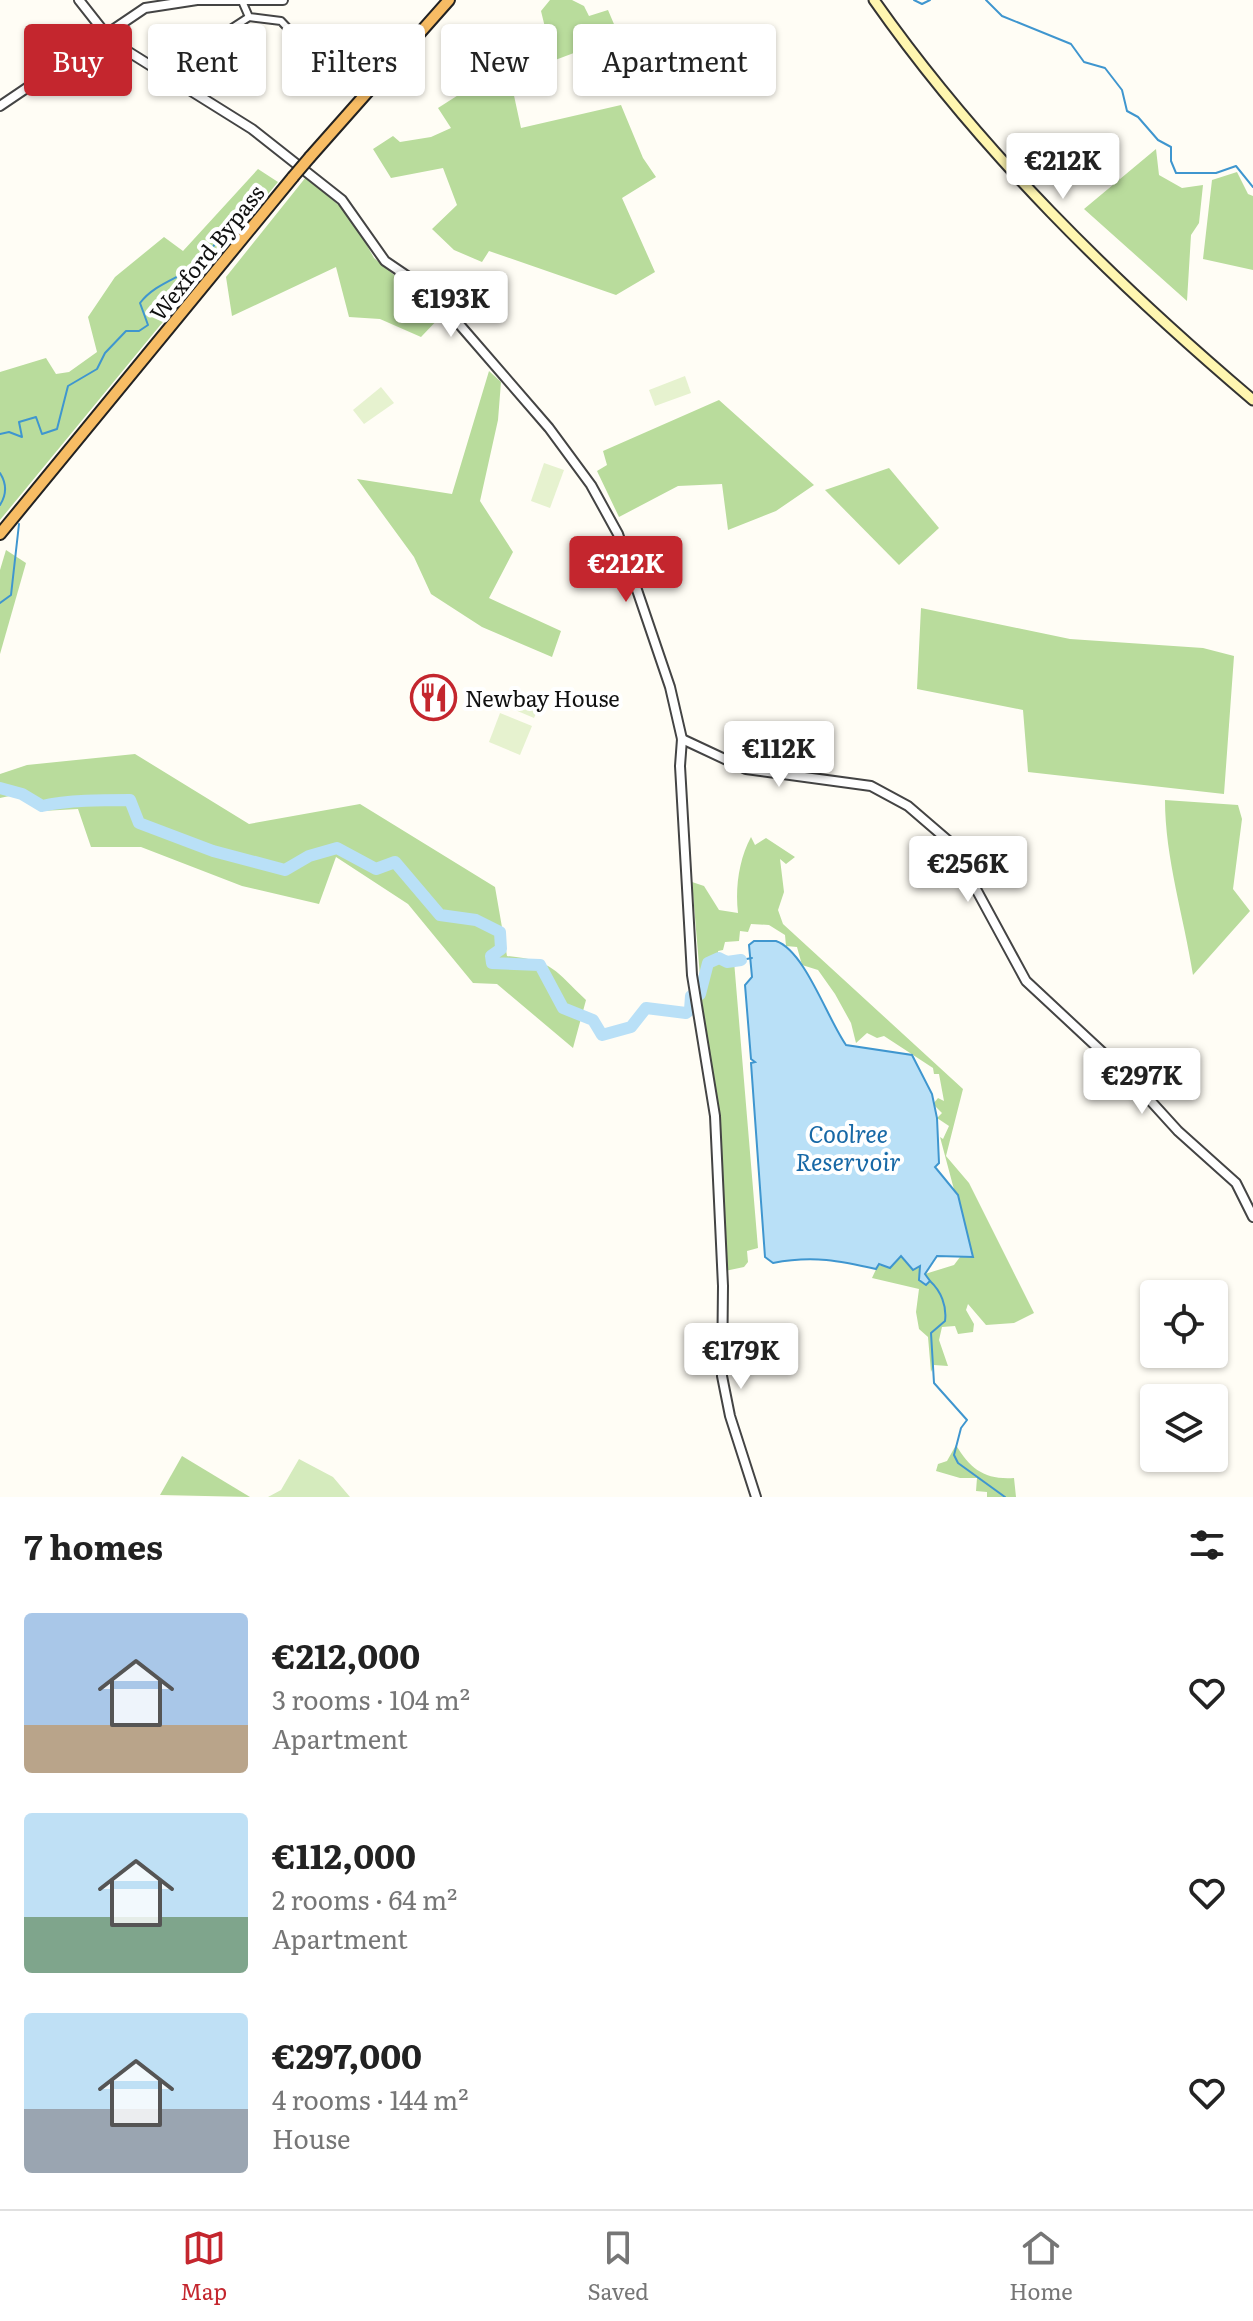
<!DOCTYPE html>
<html lang="en">
<head>
<meta charset="utf-8">
<style>
  body { margin:0; font-family:Literata,serif; background:#f6f6f6; color:#222; height:100vh; display:flex; flex-direction:column; font-size:30px; white-space:nowrap }
  * { box-sizing:border-box; margin:0 }
  p { font-size:26px; color:#767676 }
  .icon { flex:none; width:44px; height:44px; fill:none; stroke:currentColor; stroke-width:2; stroke-linecap:round; stroke-linejoin:round }
  .map { position:relative; height:1497px; overflow:hidden }
  .side { display:flex; flex-direction:column; background:#fff; flex:1 }
  .side>* { flex:none }
  .hud { position:absolute; left:24px; top:24px; width:800px; height:72px; display:flex; gap:16px }
  .controls { position:absolute; left:1140px; top:1280px; display:grid; gap:16px }
  .controls a { display:grid; place-items:center; width:88px; height:88px; border-radius:8px; background:#fff; box-shadow:0 2px 6px #0004; font-size:40px }
  .price { position:absolute; translate:-50% -68px; padding:0 18px; border-radius:8px; background:#fff; color:#222; font-size:26px; line-height:52px; filter:drop-shadow(0 2px 4px #0008) }
  .price::after { content:''; position:absolute; left:50%; top:48px; width:24px; height:18px; margin-left:-12px; background:inherit; clip-path:polygon(0 0,100% 0,50% 100%) }
  .price.on { background:#c4262e; color:#fff }
  ul { padding:0; list-style:none }
  li { display:flex; align-items:center; gap:24px; height:200px; padding:0 24px }
  li span { display:grid; place-items:center; flex:none; width:224px; height:160px; border-radius:8px; color:#555 }
  li>.icon { margin-inline-start:auto }
  span .icon { width:96px; height:96px; fill:#fffc; stroke-width:1 }
  li b { font-size:34px }
  h2 { display:flex; justify-content:space-between; align-items:center; height:96px; padding:0 24px; font-size:34px }
  .chip { padding:0 28px; border-radius:8px; background:#fff; box-shadow:0 2px 6px #0004; font-size:28px; line-height:72px }
  .chip.on { background:#c4262e; color:#fff }
  .menu { display:flex; justify-content:space-around; align-items:center; height:112px; border-top:2px solid #e0e0e0; background:#fff; font-size:22px; color:#767676 }
  .menu a { display:grid; justify-items:center; gap:4px }
  .menu .on { color:#c4262e }
  .map>svg:first-child { display:block }
  .green { fill:#d5ebbd }
  .forest { fill:#b9dc9c }
  .pitch { fill:#e6f2cf }
  .water { fill:#b9e0f7; stroke:#3f96cf; stroke-width:2 }
  .lines { fill:none; stroke-linecap:round; stroke-linejoin:round }
  .stream { stroke:#3f96cf; stroke-width:2 }
  .river { stroke:#b9e0f7; stroke-width:12 }
  .minor-casing { stroke:#444; stroke-width:10 }
  .tertiary-casing { stroke:#444; stroke-width:12 }
  .secondary-casing { stroke:#333; stroke-width:13 }
  .trunk-casing { stroke:#222; stroke-width:14 }
  .minor { stroke:#fff; stroke-width:6 }
  .tertiary { stroke:#fff; stroke-width:8 }
  .secondary { stroke:#fff6b0; stroke-width:9 }
  .trunk { stroke:#f7bc64; stroke-width:10 }
  .trunk-bridge-casing { stroke:#222; stroke-width:14; stroke-linecap:butt }
  .trunk-bridge { stroke:#f7bc64; stroke-width:10 }
  .labels { text-anchor:middle; dominant-baseline:central; stroke-width:8; stroke-linejoin:round; paint-order:stroke }
  .street-label { font-size:22px; fill:#111; stroke:#fff }
  .poi-label { font-size:22px; fill:#111; stroke:#fff; text-anchor:start }
  .water-label { font-size:24px; font-style:italic; fill:#1768a6; stroke:#fff }
</style>
</head>
<body>
<div class="map">
<svg width="1253" height="1497" viewBox="0 0 1253 1497">
  <rect width="100%" height="100%" fill="#fffdf5"/>
  <path class="green" d="M299,1459L333,1477L350,1497H268L281,1490Z"/>
  <g class="forest">
    <path d="M550,0H572L584,6L589,16L608,10L619,36L510,77L521,128L621,105L643,158L656,177L622,198L655,272L616,295L489,251L482,262L454,250L432,229L457,205L443,168L391,178L373,149L393,136L400,142L431,137L451,128L438,108L463,92L514,41L527,52H551L541,11Z"/>
    <path d="M1156,149L1159,175L1182,188L1203,185L1199,223L1191,235L1187,301L1084,209Z"/>
    <path d="M258,169L278,182L0,520V372L46,358L56,374L69,372L97,352L88,317L115,277L164,237L183,251Z"/>
    <path d="M1237,172L1248,194L1253,196V270L1203,259L1212,180Z"/>
    <path d="M306,177L350,215L374,258L442,315L421,337L380,319L349,317L336,267L232,316L226,277Z"/>
    <path d="M489,371L501,382L498,420L480,501L513,552L489,598L561,631L552,657L482,627L431,594L414,557L357,479L452,494Z"/>
    <path d="M719,400L814,485L776,511L728,530L722,484L678,486L619,517L597,471L607,465L603,451Z"/>
    <path d="M889,468L939,528L899,565L825,490Z"/>
    <path d="M6,550L26,563L0,654V570Z"/>
    <path d="M921,608L1070,639L1203,648L1234,656L1224,794L1028,772L1023,710L917,689Z"/>
    <path d="M135,754L249,824L360,804L495,887L507,956C554,961 554,970 586,1000L573,1048L497,984L473,983L408,904L336,857L319,904L242,886L141,847H91L78,809L42,811L14,795L0,798V774L27,765Z"/>
    <path d="M1165,800L1238,805L1242,819L1233,889L1250,911L1193,975C1184,917 1165,858 1165,800Z"/>
    <path d="M751,837L755,845L766,838L795,857L786,864L780,859L784,892L778,910L783,924L963,1089L946,1156L969,1183L1034,1313L1014,1323L986,1325L968,1304L966,1310L974,1324L973,1332L958,1334L955,1326L942,1327L939,1340L948,1366L934,1365L931,1372L928,1337L919,1329L916,1312L919,1289L872,1278L878,1265L890,1267L901,1255L920,1266L919,1280L926,1285L930,1281L925,1274L954,1265L960,1257H972L940,1137L943,1139L949,1126L937,1118L942,1113L933,1104L938,1098L944,1101L939,1074H934L933,1068L884,1036L877,1038L867,1033L856,1043L851,1023L835,994L818,970L802,965L797,947L786,946L785,935L769,925L751,924L748,932L740,931L739,941L725,942L723,950L718,951L719,958L734,961L758,1248L747,1251L748,1262L744,1267L725,1271L692,882L704,886L719,910L738,913C735,888 739,859 751,837Z"/>
    <path d="M956,1445C970,1469 985,1480 1014,1478L1016,1497H987V1492L976,1491L977,1478H960L936,1471L938,1464L947,1461Z"/>
    <path d="M182,1456L250,1497L160,1495Z"/>
  </g>
  <g class="pitch">
    <path d="M685,376L691,393L655,406L649,390Z"/>
    <path d="M381,387L394,403L364,424L353,410Z"/>
    <path d="M544,463L564,470L550,508L531,501Z"/>
    <path d="M509,690L541,703L534,718L503,705Z"/>
    <path d="M500,713L532,726L520,755L489,742Z"/>
  </g>
  <path class="water" d="M776,941C805,951 827,1018 846,1045L912,1055L932,1094L937,1118L939,1163L935,1167L958,1195L973,1257L937,1256L925,1274L930,1281L926,1285L919,1280L920,1266L913,1270L901,1256L890,1268L879,1264L876,1269C841,1261 813,1255 773,1263L765,1257L751,1063L755,1062L751,1059L745,985L752,977L749,945L754,941Z"/>
  <g class="lines">
    <g class="stream">
      <path d="M914,0L922,4L930,0"/>
      <path d="M986,0L1002,16L1071,44L1084,62L1105,68L1122,90L1127,111L1138,117L1158,140L1171,147V161L1176,173H1216L1236,166L1253,187"/>
      <path d="M0,434L9,432L22,437L19,422L36,417L42,434L57,429L68,386L97,369L105,353L126,331H139L148,325L140,303C157,281 184,278 204,259C214,250 215,237 228,230"/>
      <path d="M0,473C7,484 7,494 0,505"/>
      <path d="M0,603L11,595L19,524"/>
      <path d="M741,960L752,958"/>
      <path d="M930,1281C941,1291 947,1306 945,1321L931,1333L934,1383L967,1420L961,1428L954,1455L958,1463L1005,1497"/>
    </g>
    <g class="river">
      <path d="M0,788L22,794L42,806C68,800 103,800 130,800L139,823L213,851L285,870L309,856L337,848L376,869L395,862L440,915L476,920L500,932L501,949L491,956L492,963L540,965L563,1008L593,1020L602,1035L631,1027L646,1008L686,1013L690,1010L691,996"/>
      <path d="M700,994L708,963L719,958L727,962L741,960"/>
    </g>
    <defs>
      <g id="minor">
        <path d="M242,1L249,17L281,21L309,51L322,44"/>
        <path d="M233,61L224,46L226,32L249,17"/>
      </g>
      <g id="tertiary">
        <path d="M79,0L105,33L124,49L252,129L342,200L385,261L413,280L459,324L549,428L591,485L618,534L670,687L682,739L680,766L692,975L715,1116L723,1286L722,1376L730,1416L756,1497"/>
        <path d="M0,106L145,8L197,0H283"/>
        <path d="M682,739L746,769L871,786L908,806L951,843L1026,981L1128,1076L1178,1131L1236,1183L1253,1217"/>
      </g>
      <path id="secondary" d="M874,0C980,151 1113,281 1253,400"/>
      <g id="trunk">
        <path d="M310,157L449,0"/>
        <path d="M0,534L293,177"/>
      </g>
    </defs>
    <use href="#minor" class="minor-casing"/>
    <use href="#tertiary" class="tertiary-casing"/>
    <use href="#secondary" class="secondary-casing"/>
    <use href="#trunk" class="trunk-casing"/>
    <use href="#minor" class="minor"/>
    <use href="#tertiary" class="tertiary"/>
    <use href="#secondary" class="secondary"/>
    <use href="#trunk" class="trunk"/>
    <defs>
      <path id="trunk-bridge" d="M293,177L310,157"/>
    </defs>
    <use href="#trunk-bridge" class="trunk-bridge-casing"/>
    <use href="#trunk-bridge" class="trunk-bridge"/>
  </g>
  <defs>
    <symbol id="restaurant-ring" viewBox="-11 -11 22 22"><circle r="9.5" fill="#fff" stroke="#c4262e" stroke-width="1.5"/><path d="M-5-6h1v4h1v-4h1v4h1v-4h1v5L-1.5 .5V6h-2V.5L-5-1ZM5-6V6H3V1.5H1.5Q1.5-4 5-6Z" fill="#c4262e"/></symbol>
  </defs>
  <g fill-rule="evenodd">
    <use href="#restaurant-ring" x="408" y="672" width="51" height="51"/>
  </g>
  <g class="labels">
    <g class="street-label">
      <text transform="translate(206 252) rotate(-51)">Wexford Bypass</text>
    </g>
    <g class="poi-label">
      <text x="465" y="697">Newbay House</text>
    </g>
    <g class="water-label">
      <text x="848" y="1132">Coolree<tspan x="848" dy="28">Reservoir</tspan></text>
    </g>
  </g>
</svg>
<div class="controls">
<a><svg class="icon" aria-label="locate" viewBox="0 0 24 24"><circle cx="12" cy="12" r="6"/><path d="M12 2v4M12 18v4M2 12h4M18 12h4"/></svg></a>
<a><svg class="icon" aria-label="layers" viewBox="0 0 24 24"><path d="M12 4l9 5-9 5-9-5zM3 14l9 5 9-5"/></svg></a>
</div>
<b class="price" style="left:1063px;top:201px">€212K</b>
<b class="price" style="left:451px;top:339px">€193K</b>
<b class="price on" style="left:626px;top:604px">€212K</b>
<b class="price" style="left:779px;top:789px">€112K</b>
<b class="price" style="left:968px;top:904px">€256K</b>
<b class="price" style="left:1142px;top:1116px">€297K</b>
<b class="price" style="left:741px;top:1391px">€179K</b>
<div class="hud">
<a class="chip on">Buy</a>
<a class="chip">Rent</a>
<a class="chip">Filters</a>
<a class="chip">New</a>
<a class="chip">Apartment</a>
</div>
</div>
<section class="side">
<h2>7 homes<svg class="icon" aria-label="filters" viewBox="0 0 24 24"><path d="M4 7h16M4 17h16"/><circle cx="9" cy="7" r="2"/><circle cx="15" cy="17" r="2"/></svg></h2>
<ul>
<li><span style="background:linear-gradient(#a9c7e8 70%,#b9a48a 0)"><svg class="icon" aria-label="home" viewBox="0 0 24 24"><path d="M3 11l9-7 9 7M6 9v11h12V9"/></svg></span><div><b>€212,000</b><p>3 rooms · 104 m²</p><p>Apartment</p></div><svg class="icon" aria-label="heart" viewBox="0 0 24 24"><path d="M12 20l-8-8c-3-5 5-10 8-4 3-6 11-1 8 4z"/></svg></li>
<li><span style="background:linear-gradient(#bfe0f5 65%,#7fa58c 0)"><svg class="icon" aria-label="home" viewBox="0 0 24 24"><path d="M3 11l9-7 9 7M6 9v11h12V9"/></svg></span><div><b>€112,000</b><p>2 rooms · 64 m²</p><p>Apartment</p></div><svg class="icon" aria-label="heart" viewBox="0 0 24 24"><path d="M12 20l-8-8c-3-5 5-10 8-4 3-6 11-1 8 4z"/></svg></li>
<li><span style="background:linear-gradient(#bfe0f5 60%,#9aa5b1 0)"><svg class="icon" aria-label="home" viewBox="0 0 24 24"><path d="M3 11l9-7 9 7M6 9v11h12V9"/></svg></span><div><b>€297,000</b><p>4 rooms · 144 m²</p><p>House</p></div><svg class="icon" aria-label="heart" viewBox="0 0 24 24"><path d="M12 20l-8-8c-3-5 5-10 8-4 3-6 11-1 8 4z"/></svg></li>
</ul>
</section>
<nav class="menu">
<a class="on"><svg class="icon" aria-label="map" viewBox="0 0 24 24"><path d="M3 6l6-2 6 2 6-2v14l-6 2-6-2-6 2zM9 4v14M15 6v14"/></svg>Map</a>
<a><svg class="icon" aria-label="saved" viewBox="0 0 24 24"><path d="M7 4h10v16l-5-4-5 4z"/></svg>Saved</a>
<a><svg class="icon" aria-label="home" viewBox="0 0 24 24"><path d="M3 11l9-7 9 7M6 9v11h12V9"/></svg>Home</a>
</nav>
</body>
</html>
